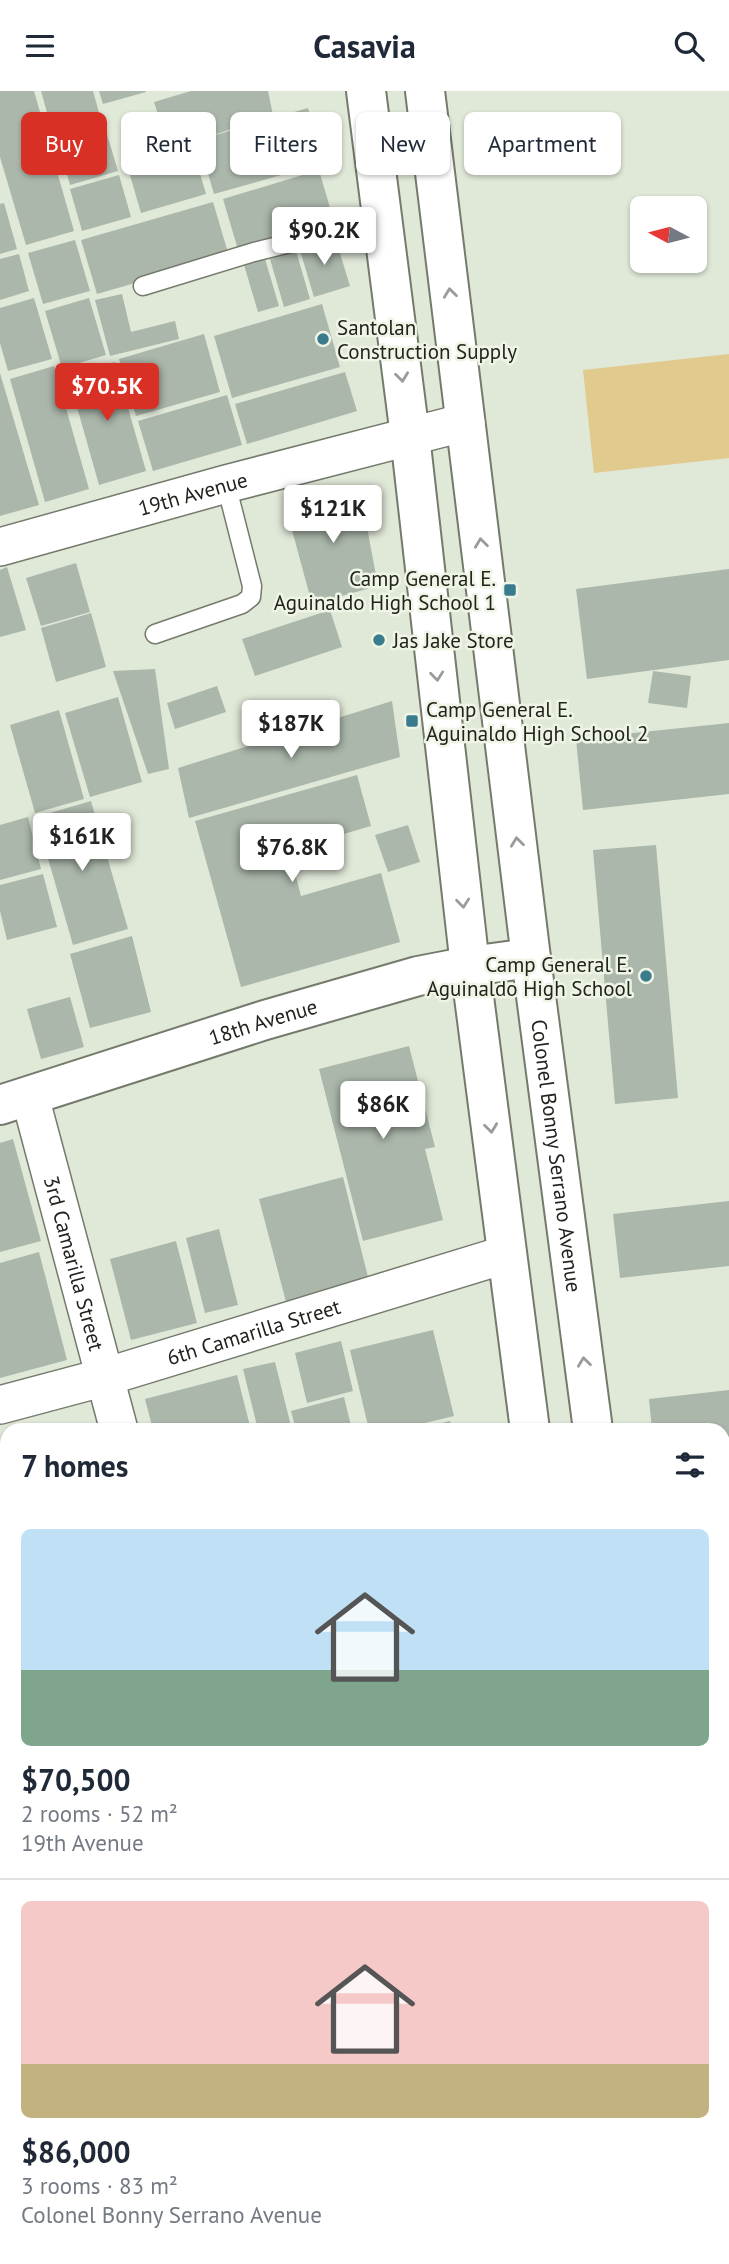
<!DOCTYPE html>
<html lang="en">
<head>
<meta charset="utf-8">
<style>
  body { margin:0; font-family:"PT Sans",sans-serif; background:#f6f6f7; color:#1f2937; height:100vh; display:flex; flex-direction:column; font-size:26px; white-space:nowrap }
  * { box-sizing:border-box; margin:0 }
  p { font-size:23px; color:#747a83 }
  .icon { flex:none; width:38px; height:38px; fill:none; stroke:currentColor; stroke-width:2; stroke-linecap:round; stroke-linejoin:round }
  .map { position:relative; flex:1; overflow:hidden }
  .drawer { position:absolute; left:0px; top:1332px; width:730px; height:842px; display:flex; flex-direction:column; background:#fff; border-radius:21px 21px 0 0; box-shadow:0 2px 5px #0004 }
  .drawer>* { flex:none }
  .banner { position:absolute; left:21px; top:21px; width:688px; height:63px; display:flex; gap:14px }
  .needle { width:46px; rotate:277deg }
  .tools { position:absolute; left:630px; top:105px; display:grid; gap:14px }
  .tools a { display:grid; place-items:center; width:77px; height:77px; border-radius:10px; background:#fff; box-shadow:0 2px 5px #0004; font-size:35px }
  .price { position:absolute; translate:-50% -60px; padding:0 16px; border-radius:7px; background:#fff; color:#222; font-size:23px; line-height:46px; filter:drop-shadow(0 2px 4px #0008) }
  .price::after { content:''; position:absolute; left:50%; top:42px; width:21px; height:16px; margin-left:-10px; background:inherit; clip-path:polygon(0 0,100% 0,50% 100%) }
  .price.on { background:#d93025; color:#fff }
  ul { padding:0; list-style:none }
  li { display:grid; align-content:center; gap:14px; height:371px; padding:0 21px }
  li+li { border-top:2px solid #e0e1e3 }
  li span { display:grid; place-items:center; height:217px; border-radius:10px; color:#555 }
  li>.icon { margin-inline-start:auto }
  span .icon { width:126px; height:126px; fill:#fffc; stroke-width:1 }
  li b { font-size:30px }
  h2 { display:flex; justify-content:space-between; align-items:center; height:84px; padding:0 21px; font-size:30px }
  .chip { padding:0 24px; border-radius:10px; background:#fff; box-shadow:0 2px 5px #0004; font-size:24px; line-height:63px }
  .chip.on { background:#d93025; color:#fff }
  header { display:flex; justify-content:space-between; align-items:center; height:91px; padding:0 21px; background:#fff; font-size:32px; font-weight:600 }
  .map>svg:first-child { display:block }
  .green { fill:#e1ca8d }
  .building { fill:#abb7ab }
  .lines { fill:none; stroke-linecap:round; stroke-linejoin:round }
  .lane-casing { stroke:#747a6c; stroke-width:21 }
  .street-casing { stroke:#747a6c; stroke-width:40 }
  .secondary-casing { stroke:#747a6c; stroke-width:42 }
  .lane { stroke:#fff; stroke-width:18 }
  .street { stroke:#fff; stroke-width:37 }
  .secondary { stroke:#fff; stroke-width:38 }
  .oneway { stroke:#9b9c99 }
  .poi-dot { fill:#3a7b8e; stroke:#eef5e5; stroke-width:2.5 }
  .labels { text-anchor:middle; dominant-baseline:central; stroke-width:5; stroke-linejoin:round; paint-order:stroke }
  .poi-label { font-size:21px; fill:#21231d; stroke:#eef5e5; text-anchor:start }
  .street-label { font-size:21px; fill:#21231d; stroke:#eef5e5 }
</style>
</head>
<body>
<header><svg class="icon" aria-label="menu" viewBox="0 0 24 24"><path d="M4 6h16M4 12h16M4 18h16"/></svg>Casavia<svg class="icon" aria-label="search" viewBox="0 0 24 24"><circle cx="10" cy="10" r="6"/><path d="M15 15l6 6"/></svg></header>
<div class="map">
<svg width="729" height="2173" viewBox="0 0 729 2173">
  <rect width="100%" height="100%" fill="#e0e8d8"/>
  <path class="green" d="M729,263V367L594,382L583,279Z"/>
  <g class="building">
    <path d="M0,0H34L74,140L26,154L0,66Z"/>
    <path d="M41,0H93L100,25L52,39Z"/>
    <path d="M99,0H146V1L103,13Z"/>
    <path d="M191,0H268L273,24L202,48L308,17L324,72L214,103L198,48L169,58L154,11Z"/>
    <path d="M104,33L118,80L70,94L57,47Z"/>
    <path d="M192,55L206,103L141,122L127,74Z"/>
    <path d="M319,79L335,134L239,162L223,108Z"/>
    <path d="M119,84L131,126L82,140L70,98Z"/>
    <path d="M213,111L229,165L97,203L81,149Z"/>
    <path d="M4,112L17,158L0,163V113Z"/>
    <path d="M335,146L350,195L314,206L299,156Z"/>
    <path d="M75,149L90,200L43,213L28,162Z"/>
    <path d="M296,160L310,208L284,216L270,168Z"/>
    <path d="M19,163L29,200L0,209V168Z"/>
    <path d="M265,168L279,215L258,221L244,174Z"/>
    <path d="M122,203L131,241L175,230L179,248L110,265L95,209Z"/>
    <path d="M34,207L52,268L8,280L0,252V217Z"/>
    <path d="M89,207L106,264L62,277L45,220Z"/>
    <path d="M322,213L340,276L232,307L214,245Z"/>
    <path d="M204,243L220,301L136,325L119,268Z"/>
    <path d="M115,271L146,380L99,394L68,284Z"/>
    <path d="M54,275L89,398L45,411L10,288Z"/>
    <path d="M345,281L357,320L247,353L235,313Z"/>
    <path d="M0,282L39,414L0,425Z"/>
    <path d="M227,304L242,354L153,380L138,330Z"/>
    <path d="M360,399L378,495L312,513L285,413Z"/>
    <path d="M76,472L90,521L41,535L26,487Z"/>
    <path d="M7,476L26,539L0,546V479Z"/>
    <path d="M729,478V569L587,588L576,498Z"/>
    <path d="M330,519L342,556L255,585L242,548Z"/>
    <path d="M91,522L106,576L56,591L41,537Z"/>
    <path d="M155,578L169,678L148,683L113,580Z"/>
    <path d="M653,580L691,585L687,617L648,612Z"/>
    <path d="M217,595L226,621L175,638L167,612Z"/>
    <path d="M118,606L142,691L90,706L65,622Z"/>
    <path d="M392,610L400,666L189,727L178,677Z"/>
    <path d="M59,619L84,708L35,722L10,634Z"/>
    <path d="M729,632V703L583,719L576,648Z"/>
    <path d="M357,684L371,735L289,759L301,805L381,782L400,851L241,896L195,730Z"/>
    <path d="M91,710L128,838L73,854L36,726Z"/>
    <path d="M28,726L41,778L0,789V734Z"/>
    <path d="M408,734L420,771L388,781L375,744Z"/>
    <path d="M656,754L678,1007L615,1013L593,759Z"/>
    <path d="M43,783L57,836L7,849L0,820V794Z"/>
    <path d="M132,845L151,921L90,937L70,863Z"/>
    <path d="M70,906L84,956L41,968L27,918Z"/>
    <path d="M409,955L435,1056L425,1058L443,1129L363,1150L319,978Z"/>
    <path d="M13,1048L41,1150L0,1161V1052Z"/>
    <path d="M343,1086L369,1190L286,1211L259,1108Z"/>
    <path d="M729,1110V1175L620,1187L613,1123Z"/>
    <path d="M219,1138L238,1214L205,1222L186,1147Z"/>
    <path d="M176,1150L197,1232L131,1249L110,1168Z"/>
    <path d="M39,1161L67,1269L0,1287V1172Z"/>
    <path d="M433,1239L454,1325L396,1339H369L350,1259Z"/>
    <path d="M341,1250L353,1300L307,1312L295,1262Z"/>
    <path d="M275,1271L292,1339H258L243,1278Z"/>
    <path d="M237,1284L251,1339H153L145,1308Z"/>
    <path d="M729,1299V1362H723V1339H652L649,1308Z"/>
    <path d="M344,1306L352,1339H296L291,1320Z"/>
    <path d="M450,1330L452,1339H418V1338Z"/>
    <path d="M7,1355V1442L0,1444V1356Z"/>
    <path d="M7,1449V1529H6L0,1507V1451Z"/>
    <path d="M0,1534L6,1554L0,1556Z"/>
    <path d="M7,1628V1682H6L0,1659V1630Z"/>
    <path d="M0,1677L7,1700V1715L0,1717Z"/>
    <path d="M7,1727V1813H6L0,1791V1729Z"/>
    <path d="M723,1777L728,1803L723,1804Z"/>
    <path d="M7,1906V1971L1,1972L0,1908Z"/>
    <path d="M5,2012L7,2086L0,2088V2013Z"/>
    <path d="M124,2166H151L152,2173H125Z"/>
    <path d="M177,2166H241L242,2173H178Z"/>
    <path d="M246,2166H290L291,2173H247Z"/>
    <path d="M295,2166H344L345,2173H295Z"/>
    <path d="M412,2166H521L522,2173H391Z"/>
    <path d="M527,2166H580L581,2173H529Z"/>
  </g>
  <g class="lines">
    <defs>
      <g id="lane">
        <path d="M143,195L254,161L382,129"/>
        <path d="M155,543L242,513L251,506L252,495L226,393"/>
        <path d="M723,1951L729,1949"/>
        <path d="M723,2005L729,2004"/>
      </g>
      <g id="street">
        <path id="s1" d="M0,456L226,393L466,331"/>
        <path id="s2" d="M30,1006L119,1339"/>
        <path id="s3" d="M0,1314L105,1286L507,1163"/>
        <path d="M0,1588L7,1586"/>
        <path d="M0,1848L7,1846"/>
      </g>
      <g id="secondary">
        <path d="M366,0L410,345L470,875L530,1339"/>
        <path id="s4" d="M425,0L531,867L593,1339"/>
        <path id="s5" d="M0,1014L265,929L418,885L470,875L531,867"/>
        <path d="M0,2148L7,2146"/>
        <path d="M626,2166L627,2173"/>
        <path d="M687,2166L688,2173"/>
      </g>
    </defs>
    <use href="#lane" class="lane-casing"/>
    <use href="#street" class="street-casing"/>
    <use href="#secondary" class="secondary-casing"/>
    <use href="#lane" class="lane"/>
    <use href="#street" class="street"/>
    <use href="#secondary" class="secondary"/>
  </g>
  <defs><path id="oneway-chevron" d="M-2-3.5L2.5 0L-2 3.5" fill="none" stroke-width="1.6" stroke-linecap="round" stroke-linejoin="round" transform="scale(1.75)"/></defs>
  <g class="oneway">
    <use href="#oneway-chevron" transform="translate(450 202) rotate(-97)"/>
    <use href="#oneway-chevron" transform="translate(402 286) rotate(83)"/>
    <use href="#oneway-chevron" transform="translate(481 452) rotate(-97)"/>
    <use href="#oneway-chevron" transform="translate(437 585) rotate(84)"/>
    <use href="#oneway-chevron" transform="translate(517 751) rotate(-97)"/>
    <use href="#oneway-chevron" transform="translate(463 812) rotate(84)"/>
    <use href="#oneway-chevron" transform="translate(491 1037) rotate(83)"/>
    <use href="#oneway-chevron" transform="translate(584 1271) rotate(-97)"/>
  </g>
  <g class="poi-dot">
    <circle cx="323" cy="248" r="7"/>
    <rect x="503" y="492" width="14" height="14" rx="3.5"/>
    <circle cx="379" cy="549" r="7"/>
    <rect x="405" y="623" width="14" height="14" rx="3.5"/>
    <circle cx="646" cy="885" r="7"/>
  </g>
  <g class="labels">
    <g class="poi-label">
      <text x="337" y="236">Santolan<tspan x="337" dy="24">Construction Supply</tspan></text>
      <text x="496" y="487" text-anchor="end">Camp General E.<tspan x="496" dy="24">Aguinaldo High School 1</tspan></text>
      <text x="393" y="549">Jas Jake Store</text>
      <text x="426" y="618">Camp General E.<tspan x="426" dy="24">Aguinaldo High School 2</tspan></text>
      <text x="632" y="873" text-anchor="end">Camp General E.<tspan x="632" dy="24">Aguinaldo High School</tspan></text>
    </g>
    <g class="street-label">
      <text stroke="none"><textPath href="#s1" startOffset="200">19th Avenue</textPath></text>
      <text stroke="none"><textPath href="#s5" startOffset="276">18th Avenue</textPath></text>
      <text stroke="none"><textPath href="#s4" startOffset="1073">Colonel Bonny Serrano Avenue</textPath></text>
      <text stroke="none"><textPath href="#s2" startOffset="172">3rd Camarilla Street</textPath></text>
      <text stroke="none"><textPath href="#s3" startOffset="264">6th Camarilla Street</textPath></text>
    </g>
  </g>
</svg>
<div class="tools">
<a><svg class="needle" viewBox="-14 -14 28 28"><path d="M0-13l5 13h-10z" fill="#e53935"/><path d="M0 13l5-13h-10z" fill="#747a83"/></svg></a>
</div>
<b class="price" style="left:324px;top:176px">$90.2K</b>
<b class="price on" style="left:107px;top:332px">$70.5K</b>
<b class="price" style="left:333px;top:454px">$121K</b>
<b class="price" style="left:291px;top:669px">$187K</b>
<b class="price" style="left:82px;top:782px">$161K</b>
<b class="price" style="left:292px;top:793px">$76.8K</b>
<b class="price" style="left:383px;top:1050px">$86K</b>
<div class="banner">
<a class="chip on">Buy</a>
<a class="chip">Rent</a>
<a class="chip">Filters</a>
<a class="chip">New</a>
<a class="chip">Apartment</a>
</div>
<section class="drawer">
<h2>7 homes<svg class="icon" aria-label="filters" viewBox="0 0 24 24"><path d="M4 7h16M4 17h16"/><circle cx="9" cy="7" r="2"/><circle cx="15" cy="17" r="2"/></svg></h2>
<ul>
<li><span style="background:linear-gradient(#bfe0f5 65%,#7fa58c 0)"><svg class="icon" aria-label="home" viewBox="0 0 24 24"><path d="M3 11l9-7 9 7M6 9v11h12V9"/></svg></span><div><b>$70,500</b><p>2 rooms · 52 m²</p><p>19th Avenue</p></div></li>
<li><span style="background:linear-gradient(#f6c9c9 75%,#c2b280 0)"><svg class="icon" aria-label="home" viewBox="0 0 24 24"><path d="M3 11l9-7 9 7M6 9v11h12V9"/></svg></span><div><b>$86,000</b><p>3 rooms · 83 m²</p><p>Colonel Bonny Serrano Avenue</p></div></li>
</ul>
</section>
</div>
</body>
</html>
